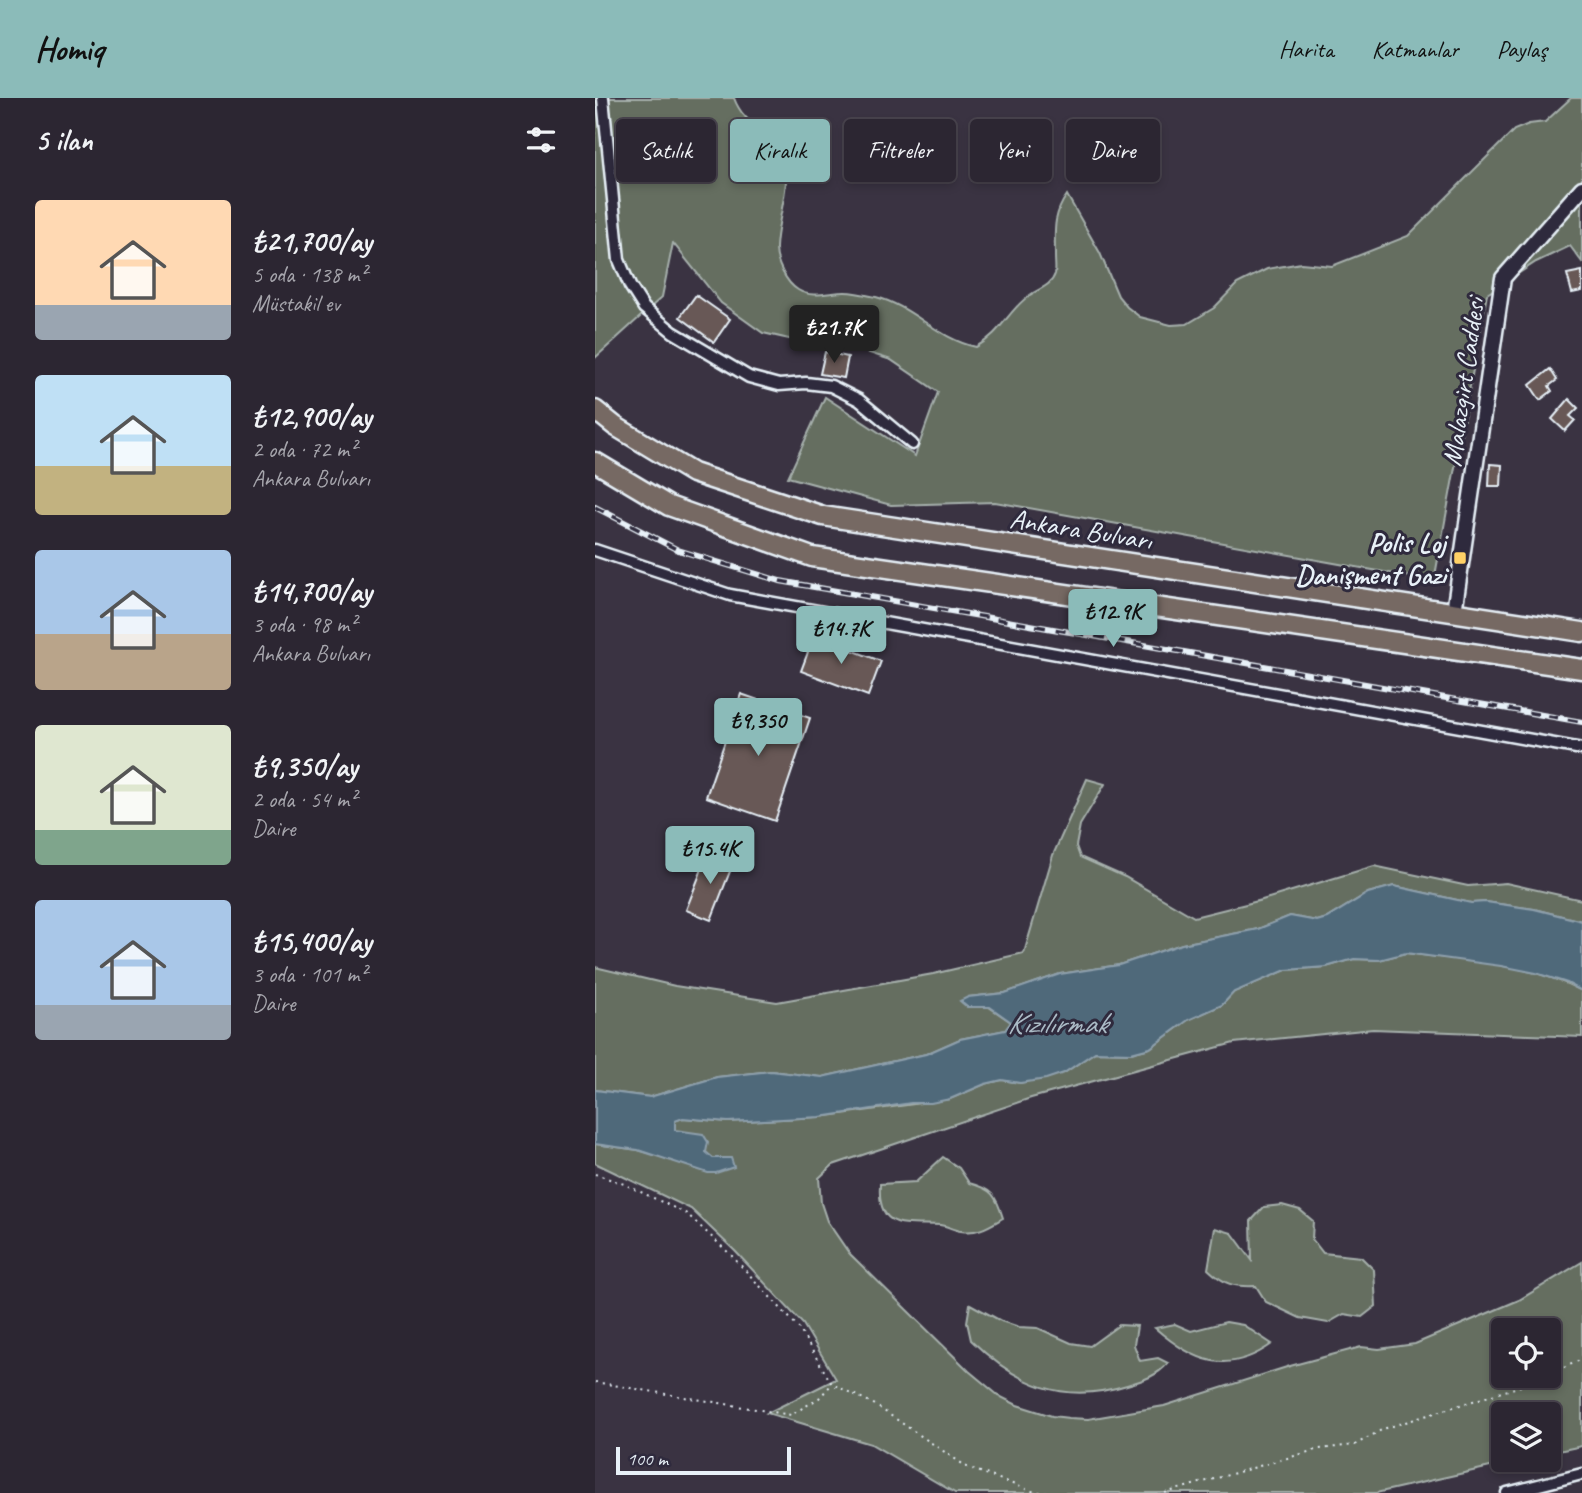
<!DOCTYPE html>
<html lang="tr">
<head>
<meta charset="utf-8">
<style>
  body { margin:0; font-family:Caveat,sans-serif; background:#342e3a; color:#f1f3f6; height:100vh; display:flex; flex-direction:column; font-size:26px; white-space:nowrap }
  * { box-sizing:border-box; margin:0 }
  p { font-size:23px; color:#a6a5ac }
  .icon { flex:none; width:38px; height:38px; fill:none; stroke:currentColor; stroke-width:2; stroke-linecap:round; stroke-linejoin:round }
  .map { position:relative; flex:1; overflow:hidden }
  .drawer { display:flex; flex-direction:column; background:#2c2632; width:595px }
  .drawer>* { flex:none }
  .banner { position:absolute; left:21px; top:21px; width:665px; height:63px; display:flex; gap:14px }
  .tools { position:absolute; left:896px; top:1220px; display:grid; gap:14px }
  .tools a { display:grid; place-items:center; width:70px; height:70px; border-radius:7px; background:#2c2632; box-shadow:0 4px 10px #0003,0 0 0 2px #48434d; font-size:35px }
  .scale { position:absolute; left:21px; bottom:18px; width:175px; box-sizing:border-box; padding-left:7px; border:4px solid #e8f1f8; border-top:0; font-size:19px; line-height:24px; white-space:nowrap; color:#e8f1f8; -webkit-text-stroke:5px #2f2a3d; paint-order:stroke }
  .price { position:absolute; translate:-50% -60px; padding:0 16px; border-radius:7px; background:#8bbbb9; color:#111; font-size:23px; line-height:46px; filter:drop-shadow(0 2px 4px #0008) }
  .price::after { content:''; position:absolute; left:50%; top:42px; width:21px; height:16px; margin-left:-10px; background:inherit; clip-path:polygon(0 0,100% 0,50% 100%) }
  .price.on { background:#222; color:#fff }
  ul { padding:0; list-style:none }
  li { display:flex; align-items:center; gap:21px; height:175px; padding:0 35px }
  li span { display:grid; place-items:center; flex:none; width:196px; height:140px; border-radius:7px; color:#555 }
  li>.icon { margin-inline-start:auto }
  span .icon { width:84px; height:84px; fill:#fffc; stroke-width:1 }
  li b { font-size:30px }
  h2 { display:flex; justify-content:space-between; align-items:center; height:84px; padding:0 35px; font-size:30px }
  .chip { padding:0 24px; border-radius:7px; background:#2c2632; box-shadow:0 4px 10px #0003,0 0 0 2px #48434d; font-size:24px; line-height:63px }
  .chip.on { background:#8bbbb9; color:#111 }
  header { display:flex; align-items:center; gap:42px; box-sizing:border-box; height:98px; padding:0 35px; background:#8bbbb9; color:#111 }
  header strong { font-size:33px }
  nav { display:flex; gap:38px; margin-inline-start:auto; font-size:24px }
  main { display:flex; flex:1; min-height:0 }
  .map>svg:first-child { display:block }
  .green { fill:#656e61; stroke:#a6b0ac; stroke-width:2; fill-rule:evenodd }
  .water { fill:#50697a; stroke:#8d9fac; stroke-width:2 }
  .building { fill:#685956; stroke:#e8f1f8; stroke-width:2 }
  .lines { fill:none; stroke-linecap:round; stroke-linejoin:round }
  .street-casing { stroke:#e8f1f8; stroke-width:15 }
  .secondary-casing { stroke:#e8f1f8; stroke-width:19 }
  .highway-casing { stroke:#e8f1f8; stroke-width:23 }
  .path { stroke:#e8f1f8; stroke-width:2; stroke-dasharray:2 5; stroke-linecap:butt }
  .street { stroke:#2f2a3d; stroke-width:10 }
  .secondary { stroke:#2f2a3d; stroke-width:14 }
  .highway { stroke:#766964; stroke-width:18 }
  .rail-casing { stroke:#e8f1f8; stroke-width:6 }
  .rail { stroke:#2f2a3d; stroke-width:3.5; stroke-dasharray:10; stroke-linecap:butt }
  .poi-dot { fill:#ffd166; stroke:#2f2a3d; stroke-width:2.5 }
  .labels { text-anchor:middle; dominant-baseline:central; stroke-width:6; stroke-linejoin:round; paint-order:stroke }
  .street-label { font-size:28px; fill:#e8f1f8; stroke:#2f2a3d }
  .poi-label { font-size:28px; font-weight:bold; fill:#e8f1f8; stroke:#2f2a3d; text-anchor:end }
  .water-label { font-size:30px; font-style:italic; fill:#abbbc6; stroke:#2f2a3d }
</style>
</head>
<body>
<header>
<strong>Homiq</strong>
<nav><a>Harita</a><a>Katmanlar</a><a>Paylaş</a></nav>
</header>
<main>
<section class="drawer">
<h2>5 ilan<svg class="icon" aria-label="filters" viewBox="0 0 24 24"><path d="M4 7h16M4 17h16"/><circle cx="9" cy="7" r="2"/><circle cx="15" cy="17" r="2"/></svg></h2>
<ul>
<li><span style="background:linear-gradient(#ffd9b3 75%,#9aa5b1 0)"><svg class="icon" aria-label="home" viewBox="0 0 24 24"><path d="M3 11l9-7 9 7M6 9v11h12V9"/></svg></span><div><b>₺21,700/ay</b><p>5 oda · 138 m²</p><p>Müstakil ev</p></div></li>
<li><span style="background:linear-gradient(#bfe0f5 65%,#c2b280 0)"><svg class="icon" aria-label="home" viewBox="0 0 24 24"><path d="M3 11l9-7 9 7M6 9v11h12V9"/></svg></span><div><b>₺12,900/ay</b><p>2 oda · 72 m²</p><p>Ankara Bulvarı</p></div></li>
<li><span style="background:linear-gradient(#a9c7e8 60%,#b9a48a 0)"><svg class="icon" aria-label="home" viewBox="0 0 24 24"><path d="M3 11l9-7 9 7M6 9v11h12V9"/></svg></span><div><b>₺14,700/ay</b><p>3 oda · 98 m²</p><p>Ankara Bulvarı</p></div></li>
<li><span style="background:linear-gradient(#dfe7d0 75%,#7fa58c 0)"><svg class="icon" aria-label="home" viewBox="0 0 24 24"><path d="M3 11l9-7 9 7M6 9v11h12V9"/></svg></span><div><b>₺9,350/ay</b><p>2 oda · 54 m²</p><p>Daire</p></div></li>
<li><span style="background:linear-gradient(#a9c7e8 75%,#9aa5b1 0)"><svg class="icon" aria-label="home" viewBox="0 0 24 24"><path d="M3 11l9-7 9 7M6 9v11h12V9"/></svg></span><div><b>₺15,400/ay</b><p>3 oda · 101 m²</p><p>Daire</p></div></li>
</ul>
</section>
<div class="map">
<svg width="987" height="1395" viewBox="0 0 987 1395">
  <rect width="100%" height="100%" fill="#3a3342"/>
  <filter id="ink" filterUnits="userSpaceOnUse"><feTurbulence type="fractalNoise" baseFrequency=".0143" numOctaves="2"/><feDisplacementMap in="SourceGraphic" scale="14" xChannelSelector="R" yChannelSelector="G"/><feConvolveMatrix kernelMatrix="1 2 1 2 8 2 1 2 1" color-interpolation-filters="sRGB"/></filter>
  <g filter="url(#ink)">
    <g class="green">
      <path d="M0,0H139C149,28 175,33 187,56C199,81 181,123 181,151C181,164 191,185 203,192C218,201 234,194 250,194C259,194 272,197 281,199C317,208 343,241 381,249C407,235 413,212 435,197C445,190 456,188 460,176C461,172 460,164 460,159C460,134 457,118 472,97L505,155L523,198L532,209L545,219L576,227L592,226L619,210L642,186L672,171L706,165L737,168L813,138L919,32L934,26L950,24L976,0H987V164L975,148L941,164L892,196L839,483L400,404L296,407L193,379L230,299L320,358L343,294L296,262L228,240L194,241L168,235L126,205L78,145L67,199L0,260Z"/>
      <path d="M492,681L510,686L485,727L481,748L485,759L530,779L599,819L667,802L779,768L873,788L911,785L987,802V823L939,811L891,804L876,805L799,788L773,795L732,820L722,823L695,818L663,831L587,846L524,867L465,876L410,895L373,899L372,908L394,909L416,924L411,932L365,941L331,956L227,979L176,973L122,979L55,999L0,992V869L80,888L182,904L338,876L429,855L458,757Z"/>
      <path d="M810,855C869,863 934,865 987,893V939L778,931L639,945L436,1000L238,1067L224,1080L226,1105L232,1123L254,1155L374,1273L404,1298L422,1307L457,1318L474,1320L493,1321L569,1308L695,1268L766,1249L784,1251L820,1246L924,1202L987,1164V1348L954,1355V1316H908V1362H926L781,1395H360L276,1346L172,1315L241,1281L208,1226L140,1153L96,1111L0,1065V1046L43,1052L75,1061L118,1060L79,1032V1023L88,1020L133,1024L225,1019L355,1001L390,986L407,982L425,985L469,975L500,954L536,955L555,950L593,922L627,907L639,894L691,872L731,869L759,861L784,862ZM908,1232H954V1278H908Z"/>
      <path d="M348,1059L364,1070L374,1085C397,1091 401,1097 408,1120C394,1128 383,1136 366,1133C359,1132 353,1128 345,1127C311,1125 282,1134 285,1086L321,1084Z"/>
      <path d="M687,1107L705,1112L718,1123L717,1141L728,1155L766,1159L779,1172L781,1208L767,1219L749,1216L733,1225L705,1220L671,1204L661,1188C638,1189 630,1187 613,1171L620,1130L637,1135L657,1162L656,1123L669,1109Z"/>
      <path d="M375,1206L406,1223L424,1229L443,1230L476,1245L495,1248L524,1227L542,1228L539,1247L545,1263L563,1260L573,1265C562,1278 549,1282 532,1287C468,1307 422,1287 376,1242L372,1224Z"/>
      <path d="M631,1224L648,1227L677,1246C632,1278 599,1264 560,1230L580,1226L596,1233Z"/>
    </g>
    <path class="water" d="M799,788L876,805L891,804L939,811L987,823V893L972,885L941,875L906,868L811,855L784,862L759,861L731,869L691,872L639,894L627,907L593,922L555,950L536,955L500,954L469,975L451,981L425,985L407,982L390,986L355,1001L336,1005H316L225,1019L133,1024L88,1020L80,1023V1032L108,1036L113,1044L111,1054L118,1060H136L139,1069L121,1075H113L43,1052L0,1046V992L55,999L122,979L176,973L227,979L331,956L365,941L410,932L416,924L395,909H372L365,903L373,899L410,895L465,876L524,867L587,846L663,831L695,818L722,823L732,820L773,795Z"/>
    <g class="building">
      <path d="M987,173V193L977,195L972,176Z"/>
      <path d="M101,197L135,221L119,244L85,219Z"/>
      <path d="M230,254L253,259L249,280L225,276Z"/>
      <path d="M955,271L962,282L954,288L957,293L945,302L935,287Z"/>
      <path d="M974,301L983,310L975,318L980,322L970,333L957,321Z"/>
      <path d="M895,366L907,367L906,388H894Z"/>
      <path d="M219,538L286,563L273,598L206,573Z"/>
      <path d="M146,596L215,620L180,723L111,699Z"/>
      <path d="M114,753L139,763L116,822L91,812Z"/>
    </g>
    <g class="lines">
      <defs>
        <g id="street">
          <path d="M8,0L24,162L35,188L49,210L78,234L154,279L184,287L211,285L236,288L264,302L317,346"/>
          <path d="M0,452L135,497L987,651"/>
          <path d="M912,1395L987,1376"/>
        </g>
        <path id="secondary" d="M859,514L908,180L987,90"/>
        <g id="highway">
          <path d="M0,312L20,328L98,375L228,418L987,534"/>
          <path d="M0,364L74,408L217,459L987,571"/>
        </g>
      </defs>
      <use href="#street" class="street-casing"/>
      <use href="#secondary" class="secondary-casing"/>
      <use href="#highway" class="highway-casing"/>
      <g class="path">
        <path d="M0,1076L29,1086L92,1116L136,1157L203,1229L237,1286L277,1305L372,1369L436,1393L453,1395"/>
        <path d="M0,1284L196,1317L224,1300L237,1286"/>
        <path d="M570,1395L724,1351L760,1347L788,1331L942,1283L987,1261"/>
      </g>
      <use href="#street" class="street"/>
      <use href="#secondary" class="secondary"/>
      <use href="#highway" class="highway"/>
      <defs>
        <path id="rail" d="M0,409L83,452L185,483L987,624"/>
      </defs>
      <use href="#rail" class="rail-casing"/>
      <use href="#rail" class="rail"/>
    </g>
  </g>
  <rect class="poi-dot" x="858" y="453" width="14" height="14" rx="3.5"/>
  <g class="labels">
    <g class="street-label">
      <text transform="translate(868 284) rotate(-82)">Malazgirt Caddesi</text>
      <text transform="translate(486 431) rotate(9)">Ankara Bulvarı</text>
    </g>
    <g class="poi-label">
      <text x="851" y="444">Polis Loj<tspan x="851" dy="32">Danişment Gazi</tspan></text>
    </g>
    <g class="water-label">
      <text x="462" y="925">Kızılırmak</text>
    </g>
  </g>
</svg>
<div class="tools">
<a><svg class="icon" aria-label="locate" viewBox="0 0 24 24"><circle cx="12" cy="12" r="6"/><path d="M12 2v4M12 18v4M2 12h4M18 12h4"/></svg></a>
<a><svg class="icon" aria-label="layers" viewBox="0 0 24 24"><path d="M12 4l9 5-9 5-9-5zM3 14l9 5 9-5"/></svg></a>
</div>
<div class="scale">100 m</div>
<b class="price on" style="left:239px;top:267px">₺21.7K</b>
<b class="price" style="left:518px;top:551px">₺12.9K</b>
<b class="price" style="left:246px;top:568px">₺14.7K</b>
<b class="price" style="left:163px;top:660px">₺9,350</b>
<b class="price" style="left:115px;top:788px">₺15.4K</b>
<div class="banner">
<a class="chip">Satılık</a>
<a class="chip on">Kiralık</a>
<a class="chip">Filtreler</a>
<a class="chip">Yeni</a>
<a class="chip">Daire</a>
</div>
</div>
</main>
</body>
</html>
